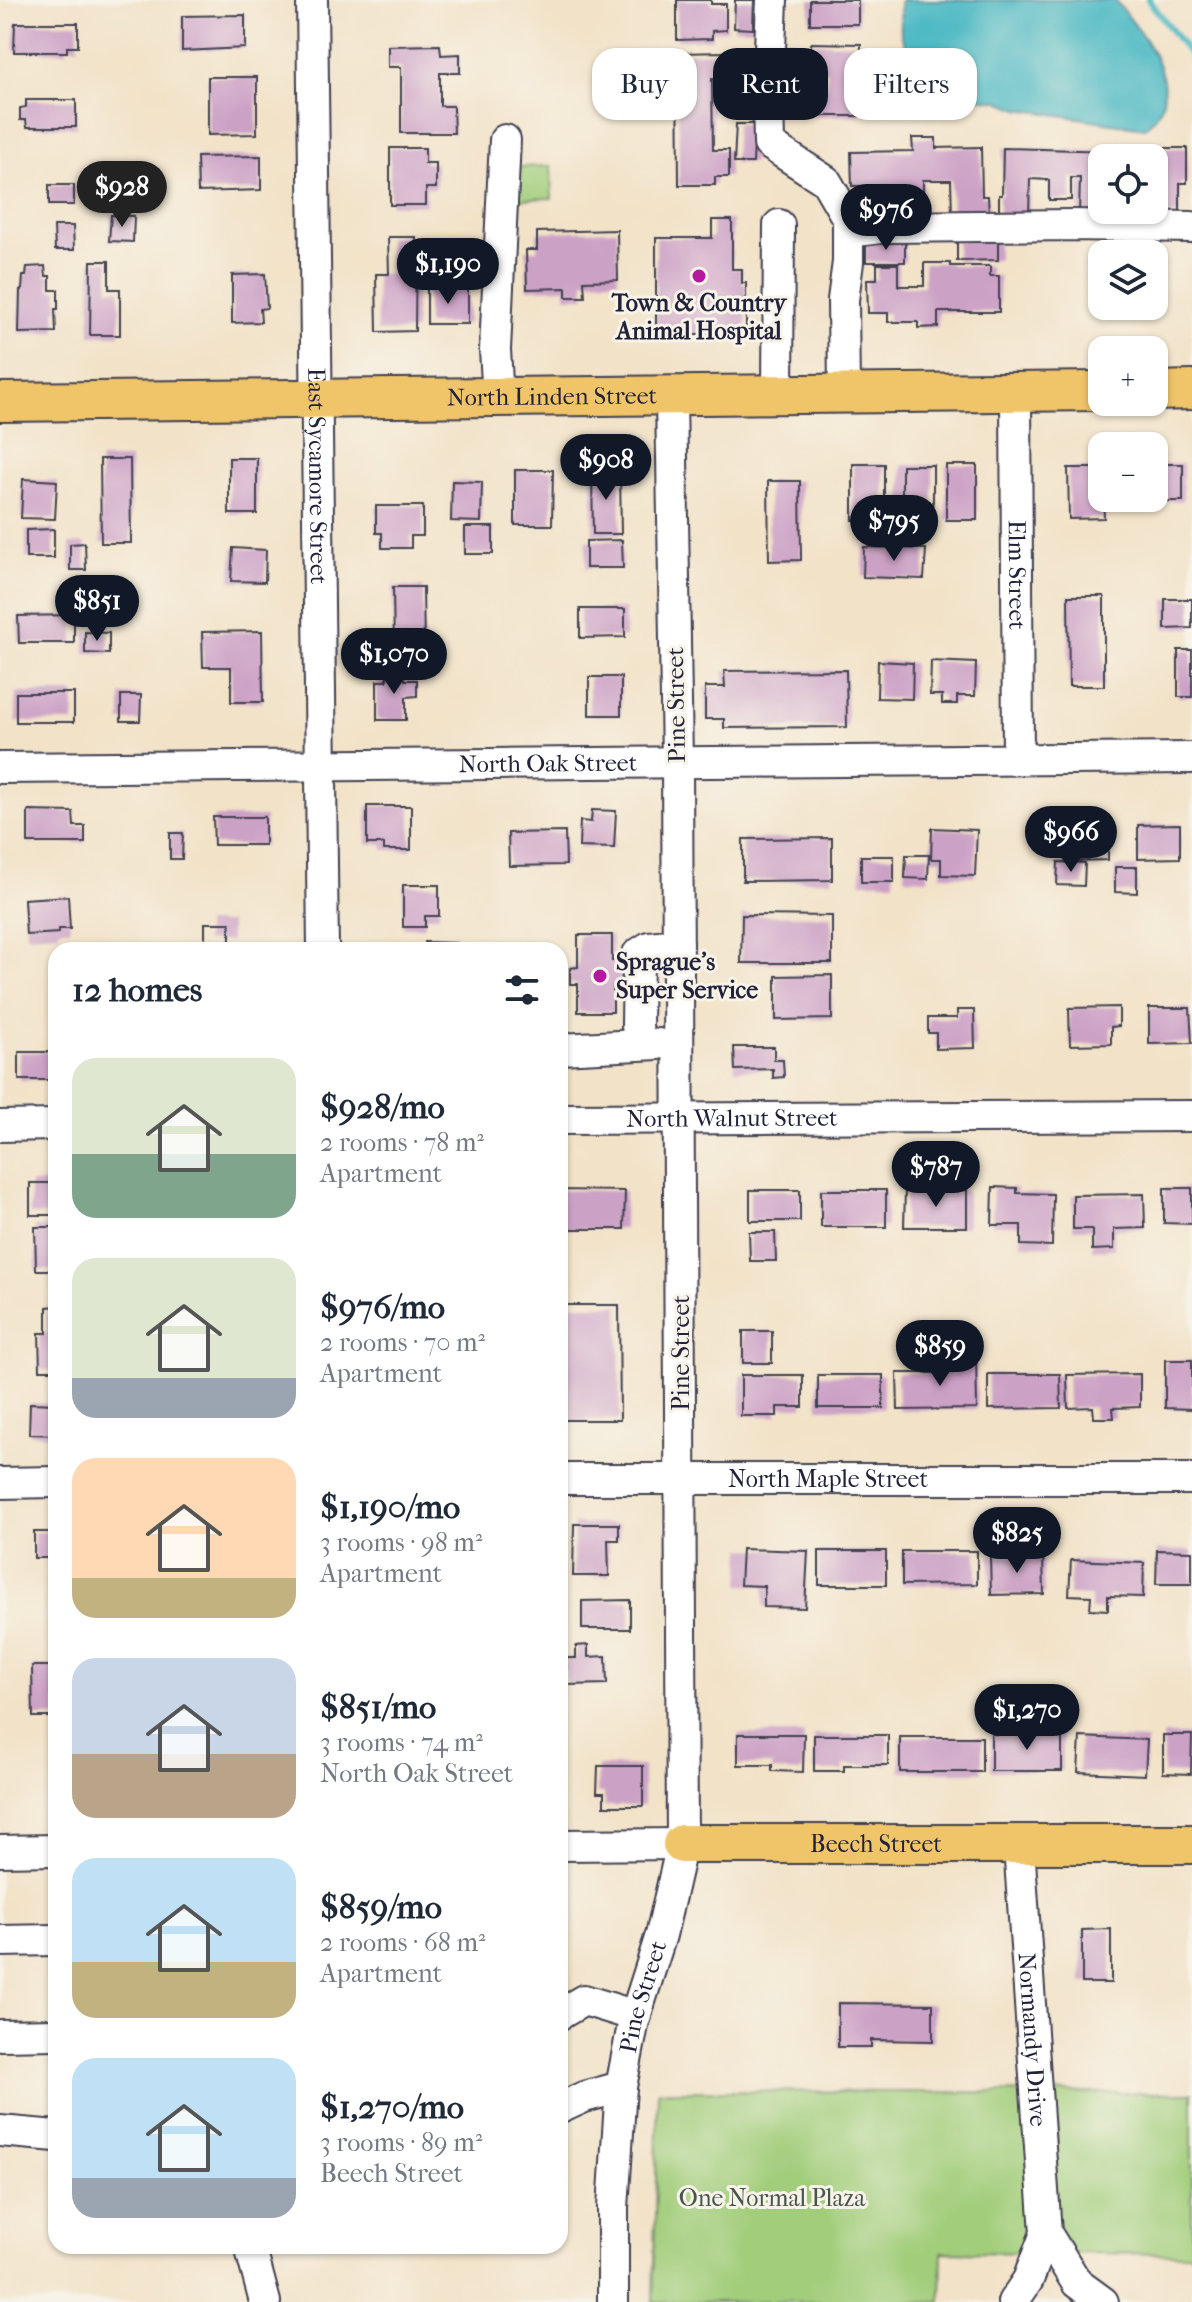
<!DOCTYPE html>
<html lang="en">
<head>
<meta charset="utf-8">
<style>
  body { margin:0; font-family:"IM FELL French Canon",serif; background:#f6f6f7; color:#1f2937; height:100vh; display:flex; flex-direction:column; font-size:30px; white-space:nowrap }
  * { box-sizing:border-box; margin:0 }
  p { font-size:26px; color:#747a83 }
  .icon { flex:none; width:44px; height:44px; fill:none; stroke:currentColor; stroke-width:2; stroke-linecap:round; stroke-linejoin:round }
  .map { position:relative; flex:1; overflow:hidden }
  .side { position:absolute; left:48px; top:942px; width:520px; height:1312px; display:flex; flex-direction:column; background:#fff; border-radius:24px; box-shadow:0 2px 6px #0004 }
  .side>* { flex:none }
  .hud { position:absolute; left:592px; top:48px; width:480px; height:72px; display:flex; gap:16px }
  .controls { position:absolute; left:1088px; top:144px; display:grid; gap:16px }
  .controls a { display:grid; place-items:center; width:80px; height:80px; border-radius:16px; background:#fff; box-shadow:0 2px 6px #0004; font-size:40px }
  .price { position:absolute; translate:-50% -68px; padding:0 18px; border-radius:28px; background:#111827; color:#fff; font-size:26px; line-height:52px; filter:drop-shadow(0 2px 4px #0008) }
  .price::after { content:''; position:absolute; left:50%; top:48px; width:24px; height:18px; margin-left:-12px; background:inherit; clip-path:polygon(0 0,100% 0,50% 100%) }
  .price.selected { background:#222; color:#fff }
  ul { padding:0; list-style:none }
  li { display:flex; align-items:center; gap:24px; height:200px; padding:0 24px }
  li span { display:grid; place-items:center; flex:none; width:224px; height:160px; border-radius:24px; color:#555 }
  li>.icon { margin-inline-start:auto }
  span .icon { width:96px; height:96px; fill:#fffc; stroke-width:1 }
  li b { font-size:34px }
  h2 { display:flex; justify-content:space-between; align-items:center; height:96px; padding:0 24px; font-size:34px }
  .tag { padding:0 28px; border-radius:24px; background:#fff; box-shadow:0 2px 6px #0004; font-size:28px; line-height:72px }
  .tag.selected { background:#111827; color:#fff }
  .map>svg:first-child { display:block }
  .green { fill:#a2ce7b; stroke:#62785b; stroke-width:2 }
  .water { fill:#49b8c3; stroke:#366d7f; stroke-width:2 }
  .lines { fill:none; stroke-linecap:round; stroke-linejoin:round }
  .stream { stroke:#49b8c3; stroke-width:7 }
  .building { fill:#cca1c6 }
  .minor-casing { stroke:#413f50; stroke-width:34 }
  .major-casing { stroke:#413f50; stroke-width:42 }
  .minor { stroke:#fff; stroke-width:30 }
  .major { stroke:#f0c469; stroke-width:38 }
  .poi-dot { fill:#b5179e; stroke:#f7f3e8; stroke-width:3 }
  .labels { text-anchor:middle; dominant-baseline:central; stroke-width:6; stroke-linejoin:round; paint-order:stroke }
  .poi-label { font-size:24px; font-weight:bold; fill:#22223b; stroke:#f7f3e8 }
  .street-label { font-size:24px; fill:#22223b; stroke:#f7f3e8 }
  .park-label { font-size:24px; fill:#48564e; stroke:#f7f3e8 }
</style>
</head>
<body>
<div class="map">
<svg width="1192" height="2302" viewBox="0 0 1192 2302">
  <rect width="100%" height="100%" fill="#f7f3e8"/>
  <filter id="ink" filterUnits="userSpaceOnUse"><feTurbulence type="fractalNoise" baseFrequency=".0125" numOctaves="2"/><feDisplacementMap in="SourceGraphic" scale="16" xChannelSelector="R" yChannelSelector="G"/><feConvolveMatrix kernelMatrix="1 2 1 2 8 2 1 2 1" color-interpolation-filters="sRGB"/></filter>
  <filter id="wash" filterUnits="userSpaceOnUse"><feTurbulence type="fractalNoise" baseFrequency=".006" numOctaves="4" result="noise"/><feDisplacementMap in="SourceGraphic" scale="32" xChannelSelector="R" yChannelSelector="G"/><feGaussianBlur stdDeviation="1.8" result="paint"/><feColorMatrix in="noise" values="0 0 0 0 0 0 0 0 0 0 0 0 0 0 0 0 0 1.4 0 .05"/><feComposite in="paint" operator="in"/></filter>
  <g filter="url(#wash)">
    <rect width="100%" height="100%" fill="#f2e2c8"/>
    <g class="green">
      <path d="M551,166L552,198L519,199L518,167Z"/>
      <path d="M658,2091L1192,2093V2254L942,2252L941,2302H653Z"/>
    </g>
    <path class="water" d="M900,0H1115C1142,33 1192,92 1144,128L1019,109L999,101L916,90L905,80L902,70L905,45L901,35Z"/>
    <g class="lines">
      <path class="stream" d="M1149,0L1192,57"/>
    </g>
    <g id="blocks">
      <g class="building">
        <path d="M677,0H711V4H726V30L712,31V39L677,40Z"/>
        <path d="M735,0H754L753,29L734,28Z"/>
        <rect x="810" y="0" width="48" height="24"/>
        <path d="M245,15V48L182,51V16Z"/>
        <path d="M15,23H78V47H67V52H14Z"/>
        <path d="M811,43L861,44L860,116H811V87L827,88L828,71L811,70Z"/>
        <path d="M440,45L441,55L460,54V73H440V106H453L454,133H401V67H388V46Z"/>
        <path d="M734,48H753L754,88H735Z"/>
        <path d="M801,48L802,99H783L782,49Z"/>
        <path d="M727,52V79H712L713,150H729V177H715V185H679L678,53Z"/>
        <path d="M208,77H257V134L208,135Z"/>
        <path d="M26,100H76V127H27L26,120H20V108L26,107Z"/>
        <path d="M736,124H755L753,163H734Z"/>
        <path d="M912,138H936V148L981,147L982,196H988L989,215H952L951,180H923V214L881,215V202H861V186H852L851,152L913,151Z"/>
        <path d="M390,148H425V163H436V188H426V205H390Z"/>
        <path d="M1003,148L1111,151V158H1102V210H1116V215L1079,214L1080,178H1071V200H1049V180L1030,179L1029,215L999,214V195H1002Z"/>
        <path d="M1130,148H1187V183H1180V214H1138V210H1154V158H1130Z"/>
        <path d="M261,156V190L198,192L197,157Z"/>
        <rect x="49" y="185" width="25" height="20"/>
        <path d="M111,215L134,216L133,242L109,241Z"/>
        <path d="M712,220H732V269H742V283H746V334H656V238H712Z"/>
        <path d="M54,226H73L74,250H55Z"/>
        <path d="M617,230L618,280L584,281L585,297H566V288L527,289L526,250H537V232Z"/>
        <path d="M388,237H416L415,331L377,332L376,274H389Z"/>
        <path d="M998,240V260L957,261V241Z"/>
        <rect x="866" y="241" width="39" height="21"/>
        <path d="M91,261H109V289H120V335H90Z"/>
        <path d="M924,263H950V266H990V276H999V312H938V327L918,328V322H888V313H868L867,279H877V264H898V286H924Z"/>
        <path d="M45,266L46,276H50V290H58V309H55L56,332L19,333L20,290H22L23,276H26L27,267Z"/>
        <path d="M265,274L267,308L260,309L261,322L232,323V275Z"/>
        <rect x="427" y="288" width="41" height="36"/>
        <rect x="229" y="458" width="28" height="56"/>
        <path d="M100,459H130L131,543H101Z"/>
        <rect x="853" y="464" width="31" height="56"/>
        <rect x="1154" y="464" width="29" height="37"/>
        <rect x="902" y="465" width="31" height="55"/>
        <rect x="946" y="465" width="31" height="55"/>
        <path d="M1068,468H1102L1104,518L1069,519Z"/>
        <path d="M515,470H553L552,525H515Z"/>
        <path d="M592,471H620L621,534H593Z"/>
        <path d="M23,479L57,481L55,519L21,518Z"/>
        <path d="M452,481L482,482L481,522L451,521Z"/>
        <path d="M768,481H800L801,560L769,561Z"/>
        <path d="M376,506H423V536H411V548H382V533H376Z"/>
        <rect x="465" y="527" width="28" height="27"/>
        <path d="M54,529V558H26V530Z"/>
        <path d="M622,540L623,568H586V541Z"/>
        <path d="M85,543L86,570H70V544Z"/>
        <path d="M864,547L926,549L924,579L863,577Z"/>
        <path d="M233,548L266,550L265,582L231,581Z"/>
        <path d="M393,587H423L424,649H394Z"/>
        <path d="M1068,596H1104V686H1069Z"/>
        <path d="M1165,599H1192V628L1165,629Z"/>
        <path d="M580,609H625V637L580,638Z"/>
        <path d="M74,615V643H19L18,616Z"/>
        <path d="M262,631L263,702H231V667H203L202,632Z"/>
        <path d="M85,632L109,633V654L85,653Z"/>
        <rect x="1178" y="650" width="14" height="47"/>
        <path d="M878,661L913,663L912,699L877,698Z"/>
        <path d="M931,661L976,663L975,696H957V704H942V695H930Z"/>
        <path d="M387,669H404L405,680H417V696L406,697V720H377V681H387Z"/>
        <path d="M846,670L847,727L724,728V719H705V687H725L724,671Z"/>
        <rect x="589" y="677" width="32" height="38"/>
        <rect x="16" y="693" width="58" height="29"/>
        <path d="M121,695H141L140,721H121Z"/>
        <path d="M367,806H411V850H384V844H367Z"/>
        <path d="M592,810L616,811L614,848L579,847L580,821L591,822Z"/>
        <path d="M28,811L73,812L74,826H85V843H28Z"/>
        <path d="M213,817H265V845H214Z"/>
        <path d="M1180,824V858L1138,859V825Z"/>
        <path d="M1108,827V860L1072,861L1071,828Z"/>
        <path d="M932,828L977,830L975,876L941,875V859H931Z"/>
        <path d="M565,832L566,865L509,866L508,833Z"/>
        <path d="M170,833H183L182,859H170Z"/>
        <path d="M832,838V880L743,881V839Z"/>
        <path d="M906,855H929L928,879L905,878Z"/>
        <rect x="861" y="856" width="33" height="26"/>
        <path d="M1058,862L1085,863L1084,886L1057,885Z"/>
        <path d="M1115,867H1137V893L1115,892Z"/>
        <path d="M403,885H439V916H425V927H403Z"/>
        <path d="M68,896L70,929H59V933L26,935L24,899Z"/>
        <path d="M742,915L832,916V963H741Z"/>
        <path d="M205,923H230V941L205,942Z"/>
        <path d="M578,935H612V961H631V986H613V1012H578V984H570V968L578,967Z"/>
        <path d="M425,942L457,943V950H425Z"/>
        <path d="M832,975V1019L776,1020V976Z"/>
        <path d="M1119,1007V1026L1111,1027V1044L1070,1045L1069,1008Z"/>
        <path d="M1149,1008H1190L1192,1043L1149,1044Z"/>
        <path d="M957,1010H974L975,1048L936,1049V1033H928V1018H957Z"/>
        <path d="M734,1047H774V1060H783L784,1077L773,1078V1069L735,1070Z"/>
        <rect x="19" y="1052" width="37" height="28"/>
        <rect x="30" y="1183" width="26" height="32"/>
        <path d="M993,1187L1017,1188V1193L1053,1194L1052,1246L1021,1245V1225H992Z"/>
        <path d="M1164,1188H1192V1224L1164,1223Z"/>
        <path d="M560,1190L625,1191L624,1229H560Z"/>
        <rect x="750" y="1190" width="50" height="31"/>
        <rect x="821" y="1190" width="65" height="37"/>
        <path d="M905,1190H967V1227H904Z"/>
        <path d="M1144,1194L1145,1228L1114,1229V1249L1092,1250V1229H1073V1195Z"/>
        <path d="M35,1227H56V1270H36Z"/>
        <path d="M749,1232H775L776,1261H750Z"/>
        <path d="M560,1305H619L620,1420H560Z"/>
        <path d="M56,1306V1370H40L39,1333H47V1307Z"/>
        <rect x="743" y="1331" width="29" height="32"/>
        <path d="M953,1355H976L977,1409L898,1410L897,1373H954Z"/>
        <path d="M1165,1360H1192V1409L1165,1408Z"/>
        <path d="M988,1374H1060L1061,1408L988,1409Z"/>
        <path d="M1140,1374V1407L1113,1408L1114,1418H1094L1093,1407L1068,1408L1067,1375Z"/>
        <path d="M741,1375H803V1407H777V1416H741Z"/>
        <rect x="818" y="1375" width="65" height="33"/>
        <path d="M30,1403L56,1404V1435L29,1434Z"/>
        <path d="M574,1524H619V1540H608L609,1576H573Z"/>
        <rect x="34" y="1532" width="22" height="26"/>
        <path d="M742,1549L808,1551L805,1608L764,1607V1586L740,1585Z"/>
        <path d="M1157,1550L1192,1551V1584H1156Z"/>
        <rect x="819" y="1551" width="67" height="34"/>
        <path d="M902,1551H977V1584L902,1585Z"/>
        <path d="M1043,1555L1044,1594L991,1595L990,1556Z"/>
        <path d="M1071,1560L1144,1563L1143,1597L1108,1596V1610L1090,1609L1091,1596L1069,1595Z"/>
        <path d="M630,1600V1629H582V1601Z"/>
        <path d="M588,1645V1657L606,1656L607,1684L567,1685L566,1658H576V1646Z"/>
        <path d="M32,1666H56V1717H33Z"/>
        <path d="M1062,1733V1771H991V1734Z"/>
        <path d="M738,1734H804L803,1772L772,1771V1765H738Z"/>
        <path d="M814,1735H888V1765H844V1771H814Z"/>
        <path d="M1163,1735H1192L1191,1774L1163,1773Z"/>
        <rect x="900" y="1737" width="82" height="35"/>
        <path d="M1080,1737L1147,1740L1145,1775L1078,1772Z"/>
        <path d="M598,1766H643V1806H604V1793H597Z"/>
        <path d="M1111,1929V1983H1082V1930Z"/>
        <path d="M838,2003L933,2004V2041L871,2040V2047H838Z"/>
      </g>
    </g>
  </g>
  <g filter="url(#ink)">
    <use href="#blocks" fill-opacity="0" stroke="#413f50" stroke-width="2"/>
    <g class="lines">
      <defs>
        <g id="minor">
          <path id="s1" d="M312,0L323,950"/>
          <path d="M772,0L768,98L769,144L826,181L848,219V262L843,300L844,394"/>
          <path d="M848,232L888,227L1071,225L1192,227"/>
          <path id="s2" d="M1016,391L1018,759"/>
          <path d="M778,395L779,225"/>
          <path d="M498,398L495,350L505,140"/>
          <path id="s3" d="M0,768L1192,758"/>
          <path d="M640,1044L637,1026L638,954L649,947L678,944"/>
          <path d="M560,1049L658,1044"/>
          <path id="s4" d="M560,1119L1192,1116"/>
          <path d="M0,1126L56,1125"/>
          <path id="s5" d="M560,1479H1192"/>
          <path d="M0,1483L56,1482"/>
          <path d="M560,1845L682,1844"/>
          <path id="s6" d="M1019,1846L1046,2233L1077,2283L1103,2302"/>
          <path d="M0,1851L56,1850"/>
          <path d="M0,1941L56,1940"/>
          <path d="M560,2014L584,2000L636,2016"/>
          <path d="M0,2035L56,2034"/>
          <path d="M560,2108L584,2097L621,2087"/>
          <path d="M0,2131L56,2136"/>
          <path d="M250,2246L265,2302"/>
          <path id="s7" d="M613,2302V2208L621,2087L634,2020L661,1935L682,1844L677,761L671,397"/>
          <path d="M1013,2302L1028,2280L1046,2233"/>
        </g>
        <g id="major">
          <path d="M1154,391L1192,390"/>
          <path id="s8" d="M0,402L1102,391"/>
          <path id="s9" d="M682,1844H1192"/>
        </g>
      </defs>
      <use href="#minor" class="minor-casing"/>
      <use href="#major" class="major-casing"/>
      <use href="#minor" class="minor"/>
      <use href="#major" class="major"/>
    </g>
  </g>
  <g class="poi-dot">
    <circle cx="699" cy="276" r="8"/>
    <circle cx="600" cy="976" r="8"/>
  </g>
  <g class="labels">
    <g class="poi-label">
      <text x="699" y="303">Town &amp; Country<tspan x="699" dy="28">Animal Hospital</tspan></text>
      <text x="616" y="962" text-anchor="start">Sprague's<tspan x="616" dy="28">Super Service</tspan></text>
    </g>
    <g class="street-label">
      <text stroke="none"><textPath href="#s8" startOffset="552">North Linden Street</textPath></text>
      <text stroke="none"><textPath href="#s1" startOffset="476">East Sycamore Street</textPath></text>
      <text stroke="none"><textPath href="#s2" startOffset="184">Elm Street</textPath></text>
      <text transform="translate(676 705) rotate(-91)">Pine Street</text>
      <text stroke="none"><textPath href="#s3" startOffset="548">North Oak Street</textPath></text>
      <text stroke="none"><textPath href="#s4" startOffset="172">North Walnut Street</textPath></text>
      <text transform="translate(681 1353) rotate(-90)">Pine Street</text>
      <text stroke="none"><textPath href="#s5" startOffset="268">North Maple Street</textPath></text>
      <text stroke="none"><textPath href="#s9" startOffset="194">Beech Street</textPath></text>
      <text stroke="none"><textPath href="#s7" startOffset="308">Pine Street</textPath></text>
      <text stroke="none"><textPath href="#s6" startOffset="194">Normandy Drive</textPath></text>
    </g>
    <g class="park-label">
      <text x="772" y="2198">One Normal Plaza</text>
    </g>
  </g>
</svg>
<div class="controls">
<a><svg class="icon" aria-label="locate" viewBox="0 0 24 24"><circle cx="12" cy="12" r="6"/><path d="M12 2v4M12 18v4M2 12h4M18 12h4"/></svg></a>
<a><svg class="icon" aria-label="layers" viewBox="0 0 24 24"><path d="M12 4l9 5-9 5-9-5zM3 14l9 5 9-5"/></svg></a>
<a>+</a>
<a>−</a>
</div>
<b class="price selected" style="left:122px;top:229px">$928</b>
<b class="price" style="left:886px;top:252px">$976</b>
<b class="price" style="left:448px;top:306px">$1,190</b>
<b class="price" style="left:606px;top:502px">$908</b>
<b class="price" style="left:894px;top:563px">$795</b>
<b class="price" style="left:97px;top:643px">$851</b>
<b class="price" style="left:394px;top:696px">$1,070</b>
<b class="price" style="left:1071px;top:874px">$966</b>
<b class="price" style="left:936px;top:1209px">$787</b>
<b class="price" style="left:940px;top:1388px">$859</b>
<b class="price" style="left:1017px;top:1575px">$825</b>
<b class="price" style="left:1027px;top:1752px">$1,270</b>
<div class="hud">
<a class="tag">Buy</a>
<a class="tag selected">Rent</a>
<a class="tag">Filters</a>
</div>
<section class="side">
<h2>12 homes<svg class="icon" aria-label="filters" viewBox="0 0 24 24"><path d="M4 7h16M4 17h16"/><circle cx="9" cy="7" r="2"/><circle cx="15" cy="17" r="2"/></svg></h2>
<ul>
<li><span style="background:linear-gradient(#dfe7d0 60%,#7fa58c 0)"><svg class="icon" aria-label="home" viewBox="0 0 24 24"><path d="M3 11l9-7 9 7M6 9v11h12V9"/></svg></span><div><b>$928/mo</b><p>2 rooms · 78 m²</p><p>Apartment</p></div></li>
<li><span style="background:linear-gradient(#dfe7d0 75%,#9aa5b1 0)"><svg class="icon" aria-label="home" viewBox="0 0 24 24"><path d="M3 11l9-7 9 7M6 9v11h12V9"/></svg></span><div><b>$976/mo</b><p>2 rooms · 70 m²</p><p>Apartment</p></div></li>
<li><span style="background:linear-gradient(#ffd9b3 75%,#c2b280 0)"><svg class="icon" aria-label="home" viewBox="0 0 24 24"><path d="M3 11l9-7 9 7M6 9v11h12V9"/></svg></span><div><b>$1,190/mo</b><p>3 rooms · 98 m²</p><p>Apartment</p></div></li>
<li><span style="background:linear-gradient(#c9d6e8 60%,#b9a48a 0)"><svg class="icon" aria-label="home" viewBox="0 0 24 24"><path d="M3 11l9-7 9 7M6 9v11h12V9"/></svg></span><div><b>$851/mo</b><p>3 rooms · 74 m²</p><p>North Oak Street</p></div></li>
<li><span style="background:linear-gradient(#bfe0f5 65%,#c2b280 0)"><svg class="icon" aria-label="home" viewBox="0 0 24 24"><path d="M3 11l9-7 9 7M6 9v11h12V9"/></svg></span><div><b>$859/mo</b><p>2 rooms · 68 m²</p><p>Apartment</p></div></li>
<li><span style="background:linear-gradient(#bfe0f5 75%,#9aa5b1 0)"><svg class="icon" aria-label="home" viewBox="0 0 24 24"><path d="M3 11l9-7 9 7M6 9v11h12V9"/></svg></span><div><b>$1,270/mo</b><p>3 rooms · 89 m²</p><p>Beech Street</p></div></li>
</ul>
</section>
</div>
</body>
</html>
